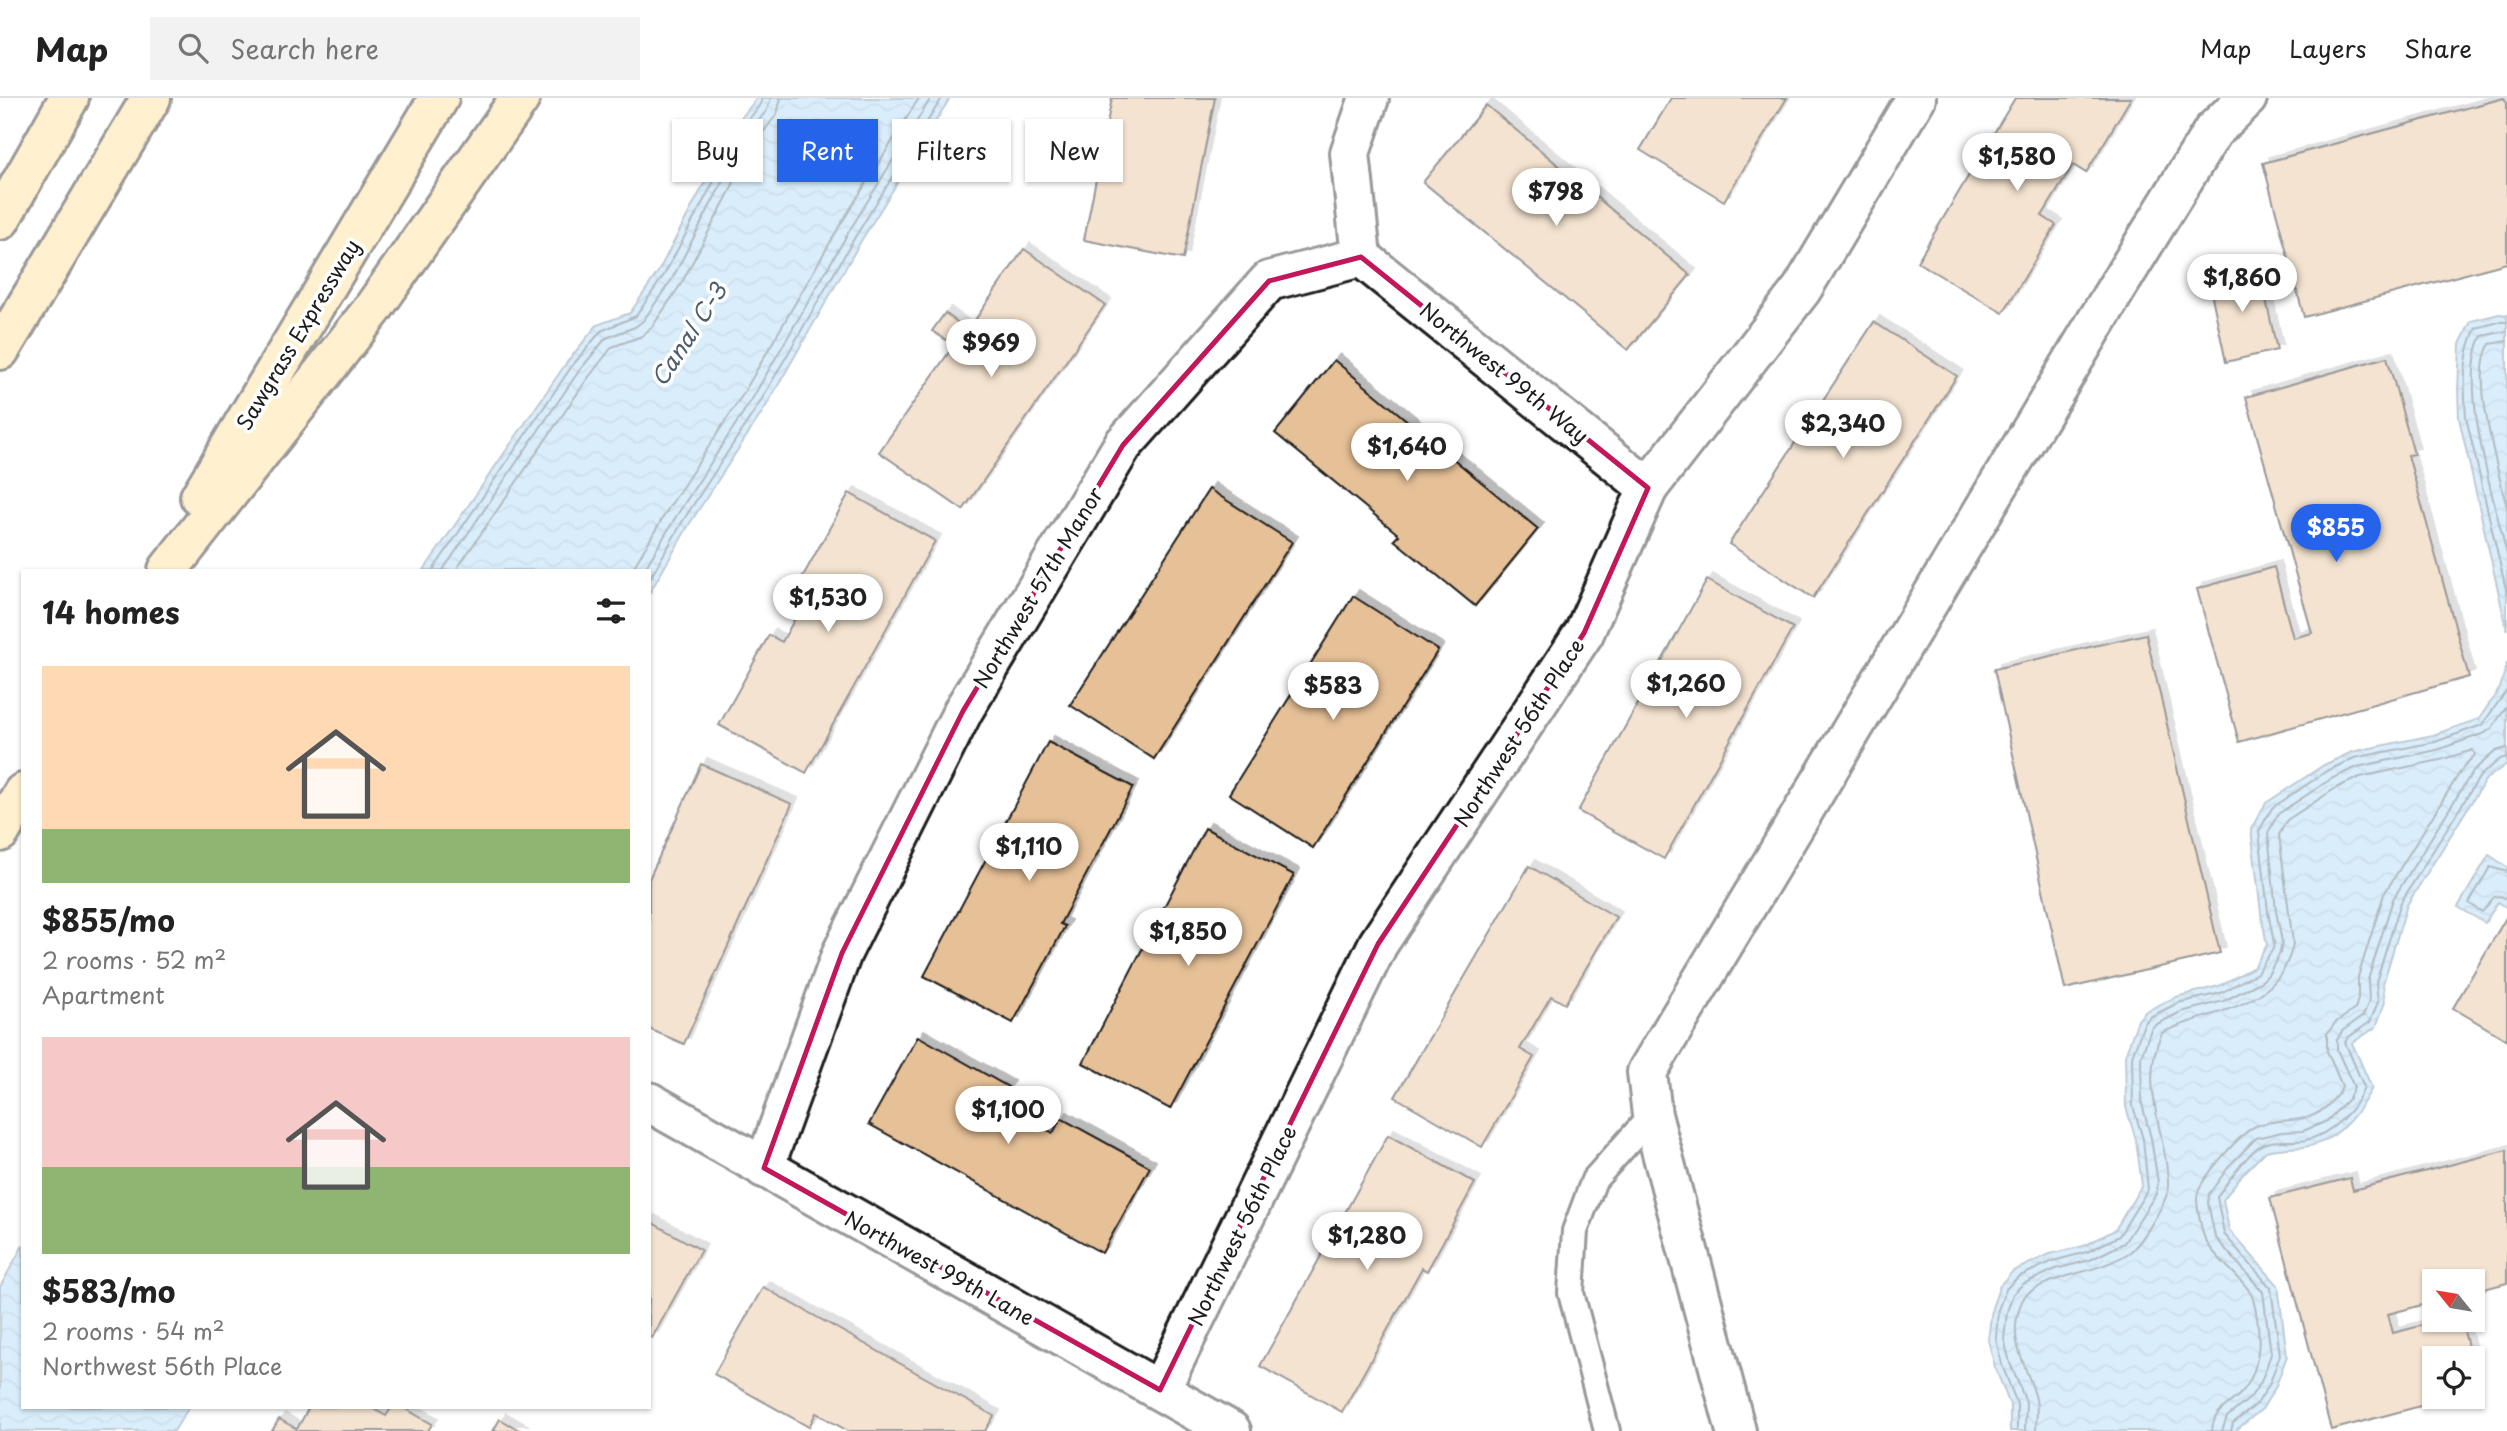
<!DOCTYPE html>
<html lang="en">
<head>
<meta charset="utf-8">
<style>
  body { margin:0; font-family:"Playpen Sans",sans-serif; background:#f2f2f2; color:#222; height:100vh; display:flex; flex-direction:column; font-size:26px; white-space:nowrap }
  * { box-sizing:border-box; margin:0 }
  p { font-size:23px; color:#767676 }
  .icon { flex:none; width:38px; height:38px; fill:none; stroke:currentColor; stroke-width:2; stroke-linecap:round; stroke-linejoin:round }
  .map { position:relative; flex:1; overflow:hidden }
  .side { position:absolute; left:21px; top:471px; width:630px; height:840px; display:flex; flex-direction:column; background:#fff; border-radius:0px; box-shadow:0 2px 5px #0004 }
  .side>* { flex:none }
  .hud { position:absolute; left:672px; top:21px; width:665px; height:63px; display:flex; gap:14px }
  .needle { width:46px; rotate:300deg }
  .controls { position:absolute; left:2422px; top:1171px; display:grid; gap:14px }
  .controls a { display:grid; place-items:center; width:63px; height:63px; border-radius:0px; background:#fff; box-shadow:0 2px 5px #0004; font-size:35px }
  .price { position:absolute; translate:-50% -60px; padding:0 16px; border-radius:24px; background:#fff; color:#222; font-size:23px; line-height:46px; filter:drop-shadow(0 2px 4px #0008) }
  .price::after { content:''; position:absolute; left:50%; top:42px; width:21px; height:16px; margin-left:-10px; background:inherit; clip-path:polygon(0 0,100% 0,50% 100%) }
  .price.on { background:#2563eb; color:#fff }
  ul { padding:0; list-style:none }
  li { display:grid; align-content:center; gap:14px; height:371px; padding:0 21px }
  li span { display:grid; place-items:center; height:217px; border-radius:0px; color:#555 }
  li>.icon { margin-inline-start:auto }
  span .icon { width:126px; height:126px; fill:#fffc; stroke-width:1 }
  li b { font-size:30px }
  h2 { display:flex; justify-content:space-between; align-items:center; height:84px; padding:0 21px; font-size:30px }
  .tag { padding:0 24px; border-radius:0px; background:#fff; box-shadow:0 2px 5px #0004; font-size:24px; line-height:63px }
  .tag.on { background:#2563eb; color:#fff }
  header { display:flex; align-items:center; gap:42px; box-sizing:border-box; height:98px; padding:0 35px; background:#fff; border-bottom:2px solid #e0e0e0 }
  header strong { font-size:33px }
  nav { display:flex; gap:38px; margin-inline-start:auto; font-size:24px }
  .search { width:490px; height:63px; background:#f2f2f2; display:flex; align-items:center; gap:18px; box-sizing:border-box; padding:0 24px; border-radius:0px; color:#767676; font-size:26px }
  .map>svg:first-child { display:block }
  .water { fill:url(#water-waves); stroke:#728c9f; stroke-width:2 }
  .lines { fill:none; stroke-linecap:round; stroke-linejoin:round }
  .shore { stroke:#556774; stroke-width:2 }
  .building { fill:#e6c097; stroke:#1c1c1c; stroke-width:2; filter:url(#shadow) }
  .service-casing { stroke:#1c1c1c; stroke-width:30 }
  .minor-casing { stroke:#1c1c1c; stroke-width:44 }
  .motorway-casing { stroke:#1c1c1c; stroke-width:44 }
  .service { stroke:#fff; stroke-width:24 }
  .minor { stroke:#fff; stroke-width:38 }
  .motorway { stroke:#fedd96; stroke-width:38 }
  .marked { fill:none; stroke:#c2185b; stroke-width:5; stroke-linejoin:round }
  .labels { text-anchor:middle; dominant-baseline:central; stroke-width:7; stroke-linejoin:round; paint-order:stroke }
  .street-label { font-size:21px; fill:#1c1c1c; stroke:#fff }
  .water-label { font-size:23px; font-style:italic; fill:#4e5d69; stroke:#fff }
</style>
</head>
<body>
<header>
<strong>Map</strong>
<div class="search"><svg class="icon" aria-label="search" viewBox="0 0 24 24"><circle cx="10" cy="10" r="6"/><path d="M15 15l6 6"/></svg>Search here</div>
<nav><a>Map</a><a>Layers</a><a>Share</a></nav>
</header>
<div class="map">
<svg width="2507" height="1333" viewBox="0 0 2507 1333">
  <defs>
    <pattern id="water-waves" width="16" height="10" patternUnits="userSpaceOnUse" patternTransform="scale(1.75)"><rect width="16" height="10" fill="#abd7f7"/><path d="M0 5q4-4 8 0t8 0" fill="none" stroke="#93b8d3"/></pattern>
    <filter id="shadow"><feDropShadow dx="6" dy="-6" stdDeviation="0" flood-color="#0004"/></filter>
  </defs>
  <rect width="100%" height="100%" fill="#fff"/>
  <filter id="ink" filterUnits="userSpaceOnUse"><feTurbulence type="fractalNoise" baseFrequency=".0143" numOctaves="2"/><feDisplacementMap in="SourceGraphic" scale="14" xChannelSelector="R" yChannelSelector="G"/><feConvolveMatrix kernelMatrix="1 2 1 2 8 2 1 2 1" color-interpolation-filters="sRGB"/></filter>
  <g filter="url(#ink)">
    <g class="water">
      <path d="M757,0H950L861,143L765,310L690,425L649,496V472H424L567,264L597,227L630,215L658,174L705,84L723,43Z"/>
      <path d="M2499,216L2507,217V532L2459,320L2458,292L2460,246L2471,223Z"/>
      <path d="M2507,565V666L2486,681L2407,807L2383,886L2385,904L2376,929L2352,945L2372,990C2358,1016 2336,1045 2304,1049C2291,1050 2279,1050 2266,1053L2242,1077L2223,1102L2229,1132L2278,1187L2287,1258L2275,1290L2262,1311L2235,1333H2010V1307L1995,1269L1988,1242L1992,1210L2000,1187L2013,1173L2050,1156L2084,1148L2115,1132L2142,1087L2136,1042L2126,1009L2125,957L2138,922L2146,913L2176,899L2219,888L2254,869L2267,847L2261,815L2251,731L2266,705L2324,667L2352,654L2433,637L2479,621L2500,590Z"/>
      <path d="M2489,757L2507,769V810L2498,804L2485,825L2458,809Z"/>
      <path d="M23,1147V1309H189L174,1333H0V1189Z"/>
    </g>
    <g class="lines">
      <g class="shore">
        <path d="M2507,224H2499L2476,230C2462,258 2464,288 2466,319L2507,496"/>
        <path d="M2507,233L2482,238C2457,286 2495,404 2507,457"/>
        <path d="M2507,243L2490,246C2469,276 2499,374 2507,410"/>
        <path d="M433,472L572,268L601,233L636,218L664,177L712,87L729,47L760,7L762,0"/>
        <path d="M443,472L579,273L606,240L635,229L643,223L672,181L719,91L736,52L767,12L771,0"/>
        <path d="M456,472L588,280L612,249L642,238L652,229L681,186L729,95L746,57L777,16L781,0"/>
        <path d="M632,472L668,411L743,296L839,129L919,0"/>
        <path d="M644,472L677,417L752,301L848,135L931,0"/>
        <path d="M649,482L684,421L759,306L855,139L942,0"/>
        <path d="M2507,774L2490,769L2469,805L2482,814L2494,799L2500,798L2507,801"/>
        <path d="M2017,1333V1306L2002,1267L1996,1241L1998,1212L2006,1191L2018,1179L2053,1163L2087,1154L2119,1138L2148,1091L2143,1041L2133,1008L2132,958L2144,926L2150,919L2178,905L2221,895L2257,875L2273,851L2274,845L2268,814L2259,733L2272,710L2327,673L2354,660L2435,644L2482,627L2507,592"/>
        <path d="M2025,1333L2026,1304L2010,1265L2004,1241L2007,1214L2013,1196L2023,1186L2056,1171L2090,1162L2124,1145L2156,1096L2158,1085L2151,1040L2142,1006L2141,959L2151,931L2155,927L2181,914L2224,903L2262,883L2268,877L2280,855L2282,844L2276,813L2268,735L2278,716L2331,681L2357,669L2437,652L2485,635L2492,630L2507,608"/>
        <path d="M2036,1333C2036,1323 2038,1311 2036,1301C2029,1271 2009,1247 2018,1215C2020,1208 2022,1200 2027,1196C2053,1176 2100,1175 2130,1154C2142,1145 2162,1110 2167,1096C2170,1086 2167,1074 2166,1064C2159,1020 2141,978 2162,935C2202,914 2259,914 2284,871C2288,862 2292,855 2293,845L2279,737L2287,722L2336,690L2360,679L2440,662L2473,652L2475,657L2464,668L2384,796L2358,879V901L2355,911L2335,925L2327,936V953L2342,988C2340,995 2335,999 2330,1005C2307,1030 2284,1017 2256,1028C2240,1035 2207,1075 2199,1091C2195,1100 2198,1108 2199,1117C2201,1126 2202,1136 2206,1143C2215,1162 2248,1183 2253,1201C2261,1230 2263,1268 2243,1293C2231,1307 2213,1311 2212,1333"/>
        <path d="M2222,1333L2227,1319L2250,1300L2261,1284L2271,1256L2263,1194L2215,1139L2208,1105L2209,1096L2230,1067L2256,1040L2282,1034L2303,1033L2327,1023L2349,1000L2354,989L2337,952V942L2342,933L2363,918L2369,903L2368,882L2393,801L2473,673L2496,653L2507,650"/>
        <path d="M2231,1333L2233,1325L2257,1306L2269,1287L2280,1257L2271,1190L2224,1136L2217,1099C2226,1086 2249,1053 2263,1046C2276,1040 2292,1045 2306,1042C2331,1036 2355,1013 2364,989L2345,944L2349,939L2370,924L2378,904L2376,884L2401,804L2480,678L2500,661L2507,659"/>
      </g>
    </g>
    <g class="building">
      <path d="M1112,0H1215L1183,161L1084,142Z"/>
      <path d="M1671,0H1787L1724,103L1640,52Z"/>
      <path d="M2015,0H2131L2086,75L2073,67L2042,118L2056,127L2003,215L1917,164Z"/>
      <path d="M2504,0L2507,5V165L2304,219L2263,65Z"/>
      <path d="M1486,7L1690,177L1628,252L1423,84Z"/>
      <path d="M1024,151L1105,207L963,412L879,354L954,247L932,233L945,215L968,232Z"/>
      <path d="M2259,169L2277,252L2226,264L2208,180Z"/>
      <path d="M1874,224L1957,278L1813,500L1729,446Z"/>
      <path d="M2387,259L2414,356L2408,357L2469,579L2239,644L2197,491L2274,469L2293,540L2312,535L2246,299Z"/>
      <path d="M1334,262L1538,431L1475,508L1394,442L1399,437L1275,335Z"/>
      <path d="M1209,391L1292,444L1154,661L1070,607Z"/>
      <path d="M849,395L935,443L806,675L719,627L769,537L782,544L810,493L798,487Z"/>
      <path d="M1707,482L1793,530L1664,761L1578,713Z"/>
      <path d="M1353,498L1438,552L1313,750L1229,696Z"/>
      <path d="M2146,536L2220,855L2065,891L1994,571Z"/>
      <path d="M1048,644L1133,689L1060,826L1065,828L1013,925L924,878Z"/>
      <path d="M701,666L792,706L684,946L649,931V781Z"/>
      <path d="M1205,730L1294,777L1170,1011L1083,965Z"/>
      <path d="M1529,768L1616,819L1565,906L1551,898L1520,951L1534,959L1482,1049L1395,999Z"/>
      <path d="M2507,818V942L2453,910Z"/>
      <path d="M918,938L1008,989L999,1005L1053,1035L1061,1020L1150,1069L1102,1155L869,1026Z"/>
      <path d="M1388,1037L1475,1085L1427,1173L1422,1170L1342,1314L1260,1268Z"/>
      <path d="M2507,1052V1185L2473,1194V1183H2434V1204L2388,1216L2393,1235L2444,1222H2461L2471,1260H2434V1298H2458L2331,1332L2270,1100L2350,1080L2353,1092Z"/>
      <path d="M649,1123L701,1152L652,1240L649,1238Z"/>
      <path d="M763,1189L994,1318L985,1333H848L816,1315L809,1329L714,1276Z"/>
      <path d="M309,1309H370L386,1318L392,1309H402L432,1326L428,1333H272L279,1321L297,1331Z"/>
      <path d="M500,1321L521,1333H493Z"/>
    </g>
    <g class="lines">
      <defs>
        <path id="service" d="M1607,1333L1571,1195L1575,1133L1594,1082L1652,1017"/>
        <g id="minor">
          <path d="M1361,159L1648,390"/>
          <path d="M649,1004L1231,1333"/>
          <path d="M764,1070L842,855L963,613L1123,347L1269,183L1361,159L1350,55L1369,0"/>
          <path d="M1160,1292L1378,846L1584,535L1648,390L1802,191L1916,0"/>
          <path d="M1736,1333L1652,1017L1647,974L2116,191L2213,33L2247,0"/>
        </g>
        <g id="motorway">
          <path d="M0,122L69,0"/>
          <path d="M0,252L151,0"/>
          <path d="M200,399L439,0"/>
          <path d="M168,472L372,212L520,0"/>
          <path d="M0,734L23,695"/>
        </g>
      </defs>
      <use href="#service" class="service-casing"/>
      <use href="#minor" class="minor-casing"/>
      <use href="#motorway" class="motorway-casing"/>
      <use href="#service" class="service"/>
      <use href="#minor" class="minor"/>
      <use href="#motorway" class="motorway"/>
    </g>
  </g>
  <path d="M0 0H2507V1333H0ZM1361,159L1648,390L1584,535L1378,846L1160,1292L764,1070L842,855L963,613L1123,347L1269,183Z" fill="#fff" fill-opacity=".55" fill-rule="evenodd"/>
  <path class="marked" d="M1361,159L1648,390L1584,535L1378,846L1160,1292L764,1070L842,855L963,613L1123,347L1269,183Z"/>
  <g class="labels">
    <g class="street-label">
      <text transform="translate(297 236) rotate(-59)">Sawgrass Expressway</text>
      <text transform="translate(1505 274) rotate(39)">Northwest 99th Way</text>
      <text transform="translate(1037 489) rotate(-59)">Northwest 57th Manor</text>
      <text transform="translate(1518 634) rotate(-57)">Northwest 56th Place</text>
      <text transform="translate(1241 1127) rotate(-64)">Northwest 56th Place</text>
      <text transform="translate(940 1169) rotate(29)">Northwest 99th Lane</text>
    </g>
    <g class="water-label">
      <text transform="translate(688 236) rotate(-57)">Canal C-3</text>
    </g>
  </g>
</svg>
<div class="controls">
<a><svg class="needle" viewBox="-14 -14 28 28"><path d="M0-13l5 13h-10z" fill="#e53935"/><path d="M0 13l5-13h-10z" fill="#767676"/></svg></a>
<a><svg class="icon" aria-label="locate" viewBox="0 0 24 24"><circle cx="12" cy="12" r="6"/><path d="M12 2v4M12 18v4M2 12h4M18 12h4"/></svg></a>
</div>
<b class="price" style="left:2017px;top:95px">$1,580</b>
<b class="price" style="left:1556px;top:130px">$798</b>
<b class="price" style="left:2242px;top:216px">$1,860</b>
<b class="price" style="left:991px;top:281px">$969</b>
<b class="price" style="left:1843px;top:362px">$2,340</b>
<b class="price" style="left:1407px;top:385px">$1,640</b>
<b class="price on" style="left:2336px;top:466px">$855</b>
<b class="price" style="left:828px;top:536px">$1,530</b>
<b class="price" style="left:1686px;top:622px">$1,260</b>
<b class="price" style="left:1333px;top:624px">$583</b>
<b class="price" style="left:1029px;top:785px">$1,110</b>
<b class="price" style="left:1188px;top:870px">$1,850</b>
<b class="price" style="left:1008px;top:1048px">$1,100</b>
<b class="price" style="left:1367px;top:1174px">$1,280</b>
<div class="hud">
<a class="tag">Buy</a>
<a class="tag on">Rent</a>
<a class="tag">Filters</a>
<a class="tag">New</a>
</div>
<section class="side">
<h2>14 homes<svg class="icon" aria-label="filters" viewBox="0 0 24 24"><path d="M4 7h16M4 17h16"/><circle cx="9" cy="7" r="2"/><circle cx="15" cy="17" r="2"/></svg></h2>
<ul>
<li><span style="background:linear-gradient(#ffd9b3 75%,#8fb573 0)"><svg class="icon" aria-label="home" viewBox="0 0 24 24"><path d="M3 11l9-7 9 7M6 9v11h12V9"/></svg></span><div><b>$855/mo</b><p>2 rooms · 52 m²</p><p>Apartment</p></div></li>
<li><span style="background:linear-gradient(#f6c9c9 60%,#8fb573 0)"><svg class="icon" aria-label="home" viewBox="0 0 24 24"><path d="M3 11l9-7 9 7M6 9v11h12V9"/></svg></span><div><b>$583/mo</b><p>2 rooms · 54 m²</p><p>Northwest 56th Place</p></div></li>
</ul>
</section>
</div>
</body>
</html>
